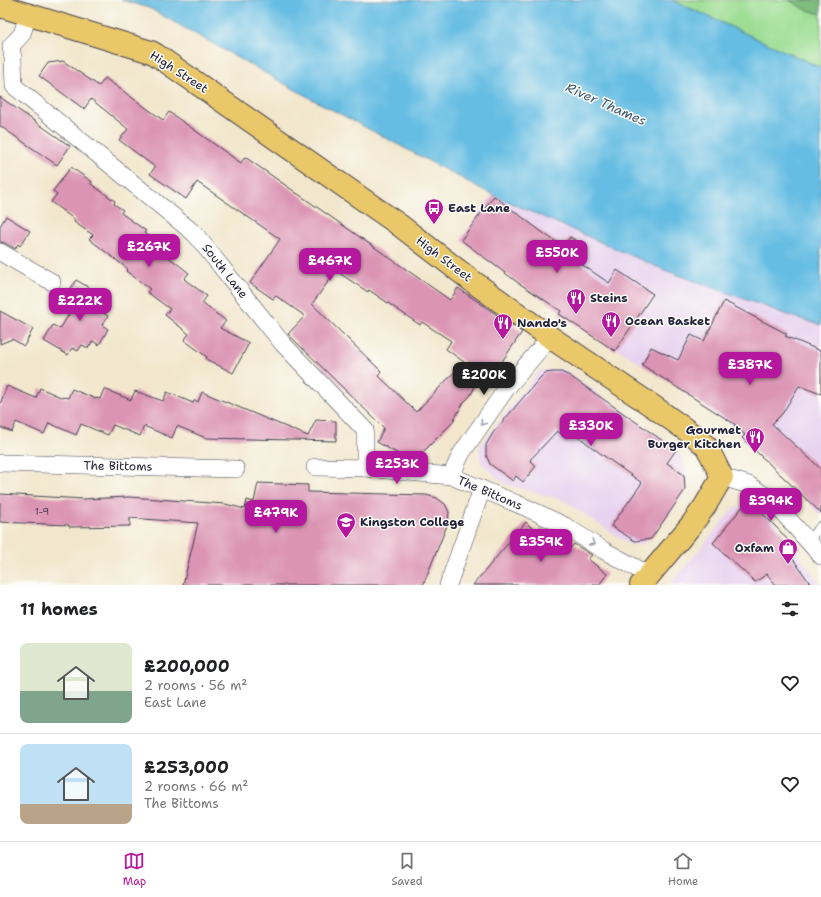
<!DOCTYPE html>
<html lang="en">
<head>
<meta charset="utf-8">
<style>
  body { margin:0; font-family:"Shantell Sans",sans-serif; background:#f2f2f2; color:#202124; height:100vh; display:flex; flex-direction:column; font-size:15px; white-space:nowrap }
  * { box-sizing:border-box; margin:0 }
  p { font-size:13px; color:#757577 }
  .icon { flex:none; width:22px; height:22px; fill:none; stroke:currentColor; stroke-width:2; stroke-linecap:round; stroke-linejoin:round }
  .map { position:relative; height:585px; overflow:hidden }
  .side { display:flex; flex-direction:column; background:#fff; flex:1 }
  .side>* { flex:none }
  .price { position:absolute; translate:-50% -34px; padding:0 9px; border-radius:8px; background:#b5179e; color:#fff; font-size:13px; line-height:26px; filter:drop-shadow(0 1px 2px #0008) }
  .price::after { content:''; position:absolute; left:50%; top:24px; width:12px; height:9px; margin-left:-6px; background:inherit; clip-path:polygon(0 0,100% 0,50% 100%) }
  .price.on { background:#222; color:#fff }
  ul { padding:0; list-style:none }
  li { display:flex; align-items:center; gap:12px; height:100px; padding:0 20px }
  li+li { border-top:1px solid #e0e0e0 }
  li span { display:grid; place-items:center; flex:none; width:112px; height:80px; border-radius:8px; color:#555 }
  li>.icon { margin-inline-start:auto }
  span .icon { width:48px; height:48px; fill:#fffc; stroke-width:1 }
  li b { font-size:17px }
  h2 { display:flex; justify-content:space-between; align-items:center; height:48px; padding:0 20px; font-size:17px }
  .tabs { display:flex; justify-content:space-around; align-items:center; height:56px; border-top:1px solid #e0e0e0; background:#fff; font-size:11px; color:#757577 }
  .tabs a { display:grid; justify-items:center; gap:2px }
  .tabs .on { color:#b5179e }
  .map>svg:first-child { display:block }
  .built { fill:#e7d2ef }
  .green { fill:#9ede94; stroke:#608068 }
  .forest { fill:#7ebd7e; stroke:#50705c }
  .water { fill:#66bde3; stroke:#44708f }
  .building { fill:#db94b4; fill-rule:evenodd }
  .lines { fill:none; stroke-linecap:round; stroke-linejoin:round }
  .service-casing { stroke:#414051; stroke-width:10 }
  .minor-casing { stroke:#414051; stroke-width:18 }
  .primary-casing { stroke:#414051; stroke-width:24 }
  .service { stroke:#fff; stroke-width:9 }
  .minor { stroke:#fff; stroke-width:17 }
  .primary { stroke:#eac769; stroke-width:22 }
  .oneway { stroke:#9c9ca7 }
  .labels { text-anchor:middle; dominant-baseline:central; stroke-width:3; stroke-linejoin:round; paint-order:stroke }
  .number-label { font-size:10px; fill:#503e59 }
  .street-label { font-size:12px; fill:#22223b; stroke:#fdfcf7 }
  .poi-label { font-size:12px; font-weight:bold; fill:#22223b; stroke:#fdfcf7; text-anchor:start }
  .water-label { font-size:13px; font-style:italic; fill:#3a5876; stroke:#fdfcf7 }
</style>
</head>
<body>
<div class="map">
<svg width="821" height="585" viewBox="0 0 821 585">
  <rect width="100%" height="100%" fill="#fdfcf7"/>
  <filter id="ink" filterUnits="userSpaceOnUse"><feTurbulence type="fractalNoise" baseFrequency=".025" numOctaves="2"/><feDisplacementMap in="SourceGraphic" scale="8" xChannelSelector="R" yChannelSelector="G"/><feConvolveMatrix kernelMatrix="1 2 1 2 8 2 1 2 1" color-interpolation-filters="sRGB"/></filter>
  <filter id="wash" filterUnits="userSpaceOnUse"><feTurbulence type="fractalNoise" baseFrequency=".012" numOctaves="4" result="noise"/><feDisplacementMap in="SourceGraphic" scale="16" xChannelSelector="R" yChannelSelector="G"/><feGaussianBlur stdDeviation="0.9" result="paint"/><feColorMatrix in="noise" values="0 0 0 0 0 0 0 0 0 0 0 0 0 0 0 0 0 1.4 0 .05"/><feComposite in="paint" operator="in"/></filter>
  <g filter="url(#wash)">
    <rect width="100%" height="100%" fill="#f2e7cd"/>
    <g class="built">
      <path d="M492,195L662,269L794,317L821,325V517L805,498L745,441L734,426L664,379L568,317L461,239Z"/>
      <path d="M564,369L678,450L687,472L688,482L686,489L672,512L646,543L630,545L563,500L505,484L481,463L479,447L539,371Z"/>
      <path d="M754,503L775,522L821,585H670L734,508Z"/>
    </g>
    <path class="green" d="M672,0H789L805,9L821,14V68Z"/>
    <path class="forest" d="M789,0H821V14L805,9Z"/>
    <path class="water" d="M121,0H672L821,68V325L794,317L662,269L493,195L310,98L149,8Z"/>
    <g id="blocks">
      <g class="building">
        <path d="M63,61L99,86L105,78L163,120L169,112L241,163L245,157L450,300L458,288L522,332L490,379L482,374L470,396L464,402L452,423L422,453L419,452L411,461L377,442L384,428L288,334L305,316L276,296L273,299L250,283L280,239L197,182L186,199L150,174L155,167L119,140L128,129L91,99L84,109L39,76L48,63ZM336,271L368,292L369,290L420,325L422,322L451,341L446,349L464,362L416,412L378,375L381,371L312,304Z"/>
        <path d="M0,97L70,146L57,165L0,126Z"/>
        <path d="M71,167L92,182L91,184L115,201L114,204L123,210L121,213L146,231L144,233L168,252L166,255L189,273L184,279L207,296L202,303L226,321L220,328L249,343L233,373L206,359L207,357L184,340L189,334L165,315L170,309L147,292L150,289L126,271L128,269L89,239L93,235L74,222L75,220L51,202L57,194L53,191Z"/>
        <path d="M494,196L546,235L564,247L570,237L583,245L574,259L609,283L617,270L653,294L615,351L559,314L561,311L517,282L461,240Z"/>
        <path d="M6,216L30,231L20,246L18,244L15,249L5,243L0,242V226Z"/>
        <path d="M76,280L100,294L96,302L102,305L99,311L108,316L102,325L108,329L99,345L93,341L88,348L82,345L78,351L72,348L68,355L44,341L53,325L60,329L77,301L67,295Z"/>
        <path d="M724,301L787,334L785,336L821,351V394L799,386L782,414L772,424L821,469V513L742,438L745,435L734,426L736,425L642,365L651,347L678,360L691,335L704,341Z"/>
        <path d="M0,311L33,329L24,346L12,339L0,344Z"/>
        <path d="M553,372H561L570,376L676,450L667,463L684,475L685,490L651,539L635,541L611,526L642,483L593,448L573,432L567,438L557,431L530,460L536,466L523,482L516,476L513,481L490,464L486,455V445L493,433L539,379L545,373Z"/>
        <path d="M7,386L36,398L40,388L63,398L64,397L68,398L72,389L96,399V398L100,399L104,389L131,400L135,391L163,401L167,392L193,403L195,400L198,402L202,392L308,436L316,420L336,421V441L206,438L177,426L172,438L144,426L140,436L113,425L108,435L81,424L76,435L49,423L44,434L16,422L12,432L0,427V404Z"/>
        <path d="M258,483L308,485V492L426,495L437,498L445,504L449,512L448,523L423,585H183L198,523L130,518V526L69,527V525L0,522V494L83,499L129,497L225,504L245,509L247,500L254,502Z"/>
        <path d="M753,504L780,531L797,551L791,556L811,585H776L767,574L755,582L713,543L744,505Z"/>
        <path d="M526,522L537,533L541,528L567,552L574,544L592,555L588,559L607,574L599,585H473Z"/>
      </g>
    </g>
  </g>
  <g filter="url(#ink)">
    <use href="#blocks" fill-opacity="0" stroke="#414051" stroke-width="1"/>
    <g class="lines">
      <defs>
        <path id="service" d="M808,541L821,526"/>
        <g id="minor">
          <path d="M11,46L13,59L14,86L195,234L283,344L365,430V468"/>
          <path d="M11,46L22,34L28,15"/>
          <path d="M0,252L52,282"/>
          <path d="M0,463L236,469"/>
          <path d="M315,467L365,468L451,476L527,508L565,526L603,550L649,575"/>
          <path d="M451,476L461,454L506,389L550,337"/>
          <path d="M722,477L749,485L764,495L777,506L821,556"/>
          <path d="M448,585L482,489"/>
        </g>
        <path id="primary" d="M0,6L151,52L155,54L398,224L472,281L550,337L654,407L696,437L706,446L710,453L722,477L705,506L692,524L641,585"/>
      </defs>
      <use href="#service" class="service-casing"/>
      <use href="#minor" class="minor-casing"/>
      <use href="#primary" class="primary-casing"/>
      <use href="#service" class="service"/>
      <use href="#minor" class="minor"/>
      <use href="#primary" class="primary"/>
    </g>
    <defs><path id="oneway-chevron" d="M-2-3.5L2.5 0L-2 3.5" fill="none" stroke-width="1.6" stroke-linecap="round" stroke-linejoin="round"/></defs>
    <g class="oneway">
      <use href="#oneway-chevron" transform="translate(483 423) rotate(125)"/>
      <use href="#oneway-chevron" transform="translate(592 543) rotate(32)"/>
    </g>
  </g>
  <defs>
    <symbol id="bus-pin" viewBox="-11 -11 22 30"><path d="M0 17L-7.5 6A9.5 9.5 0 1 1 7.5 6Z" fill="#b5179e" stroke="#fdfcf7"/><path d="M-5-6H5V4H4V6H2V4H-2V6H-4V4H-5ZM-3.5-4V0h7V-4ZM-3.5 1.2v1.5H-2V1.2ZM2 1.2v1.5H3.5V1.2Z" fill="#fff"/></symbol>
    <symbol id="restaurant-pin" viewBox="-11 -11 22 30"><path d="M0 17L-7.5 6A9.5 9.5 0 1 1 7.5 6Z" fill="#b5179e" stroke="#fdfcf7"/><path d="M-5-6h1v4h1v-4h1v4h1v-4h1v5L-1.5 .5V6h-2V.5L-5-1ZM5-6V6H3V1.5H1.5Q1.5-4 5-6Z" fill="#fff"/></symbol>
    <symbol id="university-pin" viewBox="-11 -11 22 30"><path d="M0 17L-7.5 6A9.5 9.5 0 1 1 7.5 6Z" fill="#b5179e" stroke="#fdfcf7"/><path d="M0-5L7-2L0 1L-7-2ZM-4 1L0 2.5L4 1V4Q0 6-4 4Z" fill="#fff"/></symbol>
    <symbol id="shop-pin" viewBox="-11 -11 22 30"><path d="M0 17L-7.5 6A9.5 9.5 0 1 1 7.5 6Z" fill="#b5179e" stroke="#fdfcf7"/><path d="M-5-2.5h2.3a2.7 3.5 0 0 1 5.4 0H5L5.5 6h-11ZM-1.5-2.5h3a1.5 2.3 0 0 0-3 0Z" fill="#fff"/></symbol>
  </defs>
  <g fill-rule="evenodd">
    <use href="#bus-pin" x="423" y="197" width="22" height="30"/>
    <use href="#restaurant-pin" x="565" y="287" width="22" height="30"/>
    <use href="#restaurant-pin" x="600" y="310" width="22" height="30"/>
    <use href="#restaurant-pin" x="492" y="312" width="22" height="30"/>
    <use href="#restaurant-pin" x="744" y="426" width="22" height="30"/>
    <use href="#university-pin" x="335" y="511" width="22" height="30"/>
    <use href="#shop-pin" x="777" y="537" width="22" height="30"/>
  </g>
  <g class="labels">
    <g class="number-label">
      <text x="42" y="511">1-9</text>
    </g>
    <g class="street-label">
      <text transform="translate(179 72) rotate(33)">High Street</text>
      <text transform="translate(444 259) rotate(37)">High Street</text>
      <text transform="translate(225 271) rotate(52)">South Lane</text>
      <text transform="translate(118 466) rotate(1)">The Bittoms</text>
      <text transform="translate(490 493) rotate(23)">The Bittoms</text>
    </g>
    <g class="poi-label">
      <text x="448" y="208">East Lane</text>
      <text x="590" y="298">Steins</text>
      <text x="625" y="321">Ocean Basket</text>
      <text x="517" y="323">Nando's</text>
      <text x="741" y="430" text-anchor="end">Gourmet<tspan x="741" dy="14">Burger Kitchen</tspan></text>
      <text x="360" y="522">Kingston College</text>
      <text x="774" y="548" text-anchor="end">Oxfam</text>
    </g>
    <g class="water-label">
      <text transform="translate(606 104) rotate(24)">River Thames</text>
    </g>
  </g>
</svg>
<b class="price" style="left:149px;top:268px">£267K</b>
<b class="price" style="left:557px;top:274px">£550K</b>
<b class="price" style="left:330px;top:282px">£467K</b>
<b class="price" style="left:80px;top:322px">£222K</b>
<b class="price" style="left:750px;top:386px">£387K</b>
<b class="price on" style="left:484px;top:396px">£200K</b>
<b class="price" style="left:591px;top:447px">£330K</b>
<b class="price" style="left:397px;top:485px">£253K</b>
<b class="price" style="left:771px;top:522px">£394K</b>
<b class="price" style="left:276px;top:534px">£479K</b>
<b class="price" style="left:541px;top:563px">£359K</b>
</div>
<section class="side">
<h2>11 homes<svg class="icon" aria-label="filters" viewBox="0 0 24 24"><path d="M4 7h16M4 17h16"/><circle cx="9" cy="7" r="2"/><circle cx="15" cy="17" r="2"/></svg></h2>
<ul>
<li><span style="background:linear-gradient(#dfe7d0 60%,#7fa58c 0)"><svg class="icon" aria-label="home" viewBox="0 0 24 24"><path d="M3 11l9-7 9 7M6 9v11h12V9"/></svg></span><div><b>£200,000</b><p>2 rooms · 56 m²</p><p>East Lane</p></div><svg class="icon" aria-label="heart" viewBox="0 0 24 24"><path d="M12 20l-8-8c-3-5 5-10 8-4 3-6 11-1 8 4z"/></svg></li>
<li><span style="background:linear-gradient(#bfe0f5 75%,#b9a48a 0)"><svg class="icon" aria-label="home" viewBox="0 0 24 24"><path d="M3 11l9-7 9 7M6 9v11h12V9"/></svg></span><div><b>£253,000</b><p>2 rooms · 66 m²</p><p>The Bittoms</p></div><svg class="icon" aria-label="heart" viewBox="0 0 24 24"><path d="M12 20l-8-8c-3-5 5-10 8-4 3-6 11-1 8 4z"/></svg></li>
</ul>
</section>
<nav class="tabs">
<a class="on"><svg class="icon" aria-label="map" viewBox="0 0 24 24"><path d="M3 6l6-2 6 2 6-2v14l-6 2-6-2-6 2zM9 4v14M15 6v14"/></svg>Map</a>
<a><svg class="icon" aria-label="saved" viewBox="0 0 24 24"><path d="M7 4h10v16l-5-4-5 4z"/></svg>Saved</a>
<a><svg class="icon" aria-label="home" viewBox="0 0 24 24"><path d="M3 11l9-7 9 7M6 9v11h12V9"/></svg>Home</a>
</nav>
</body>
</html>
